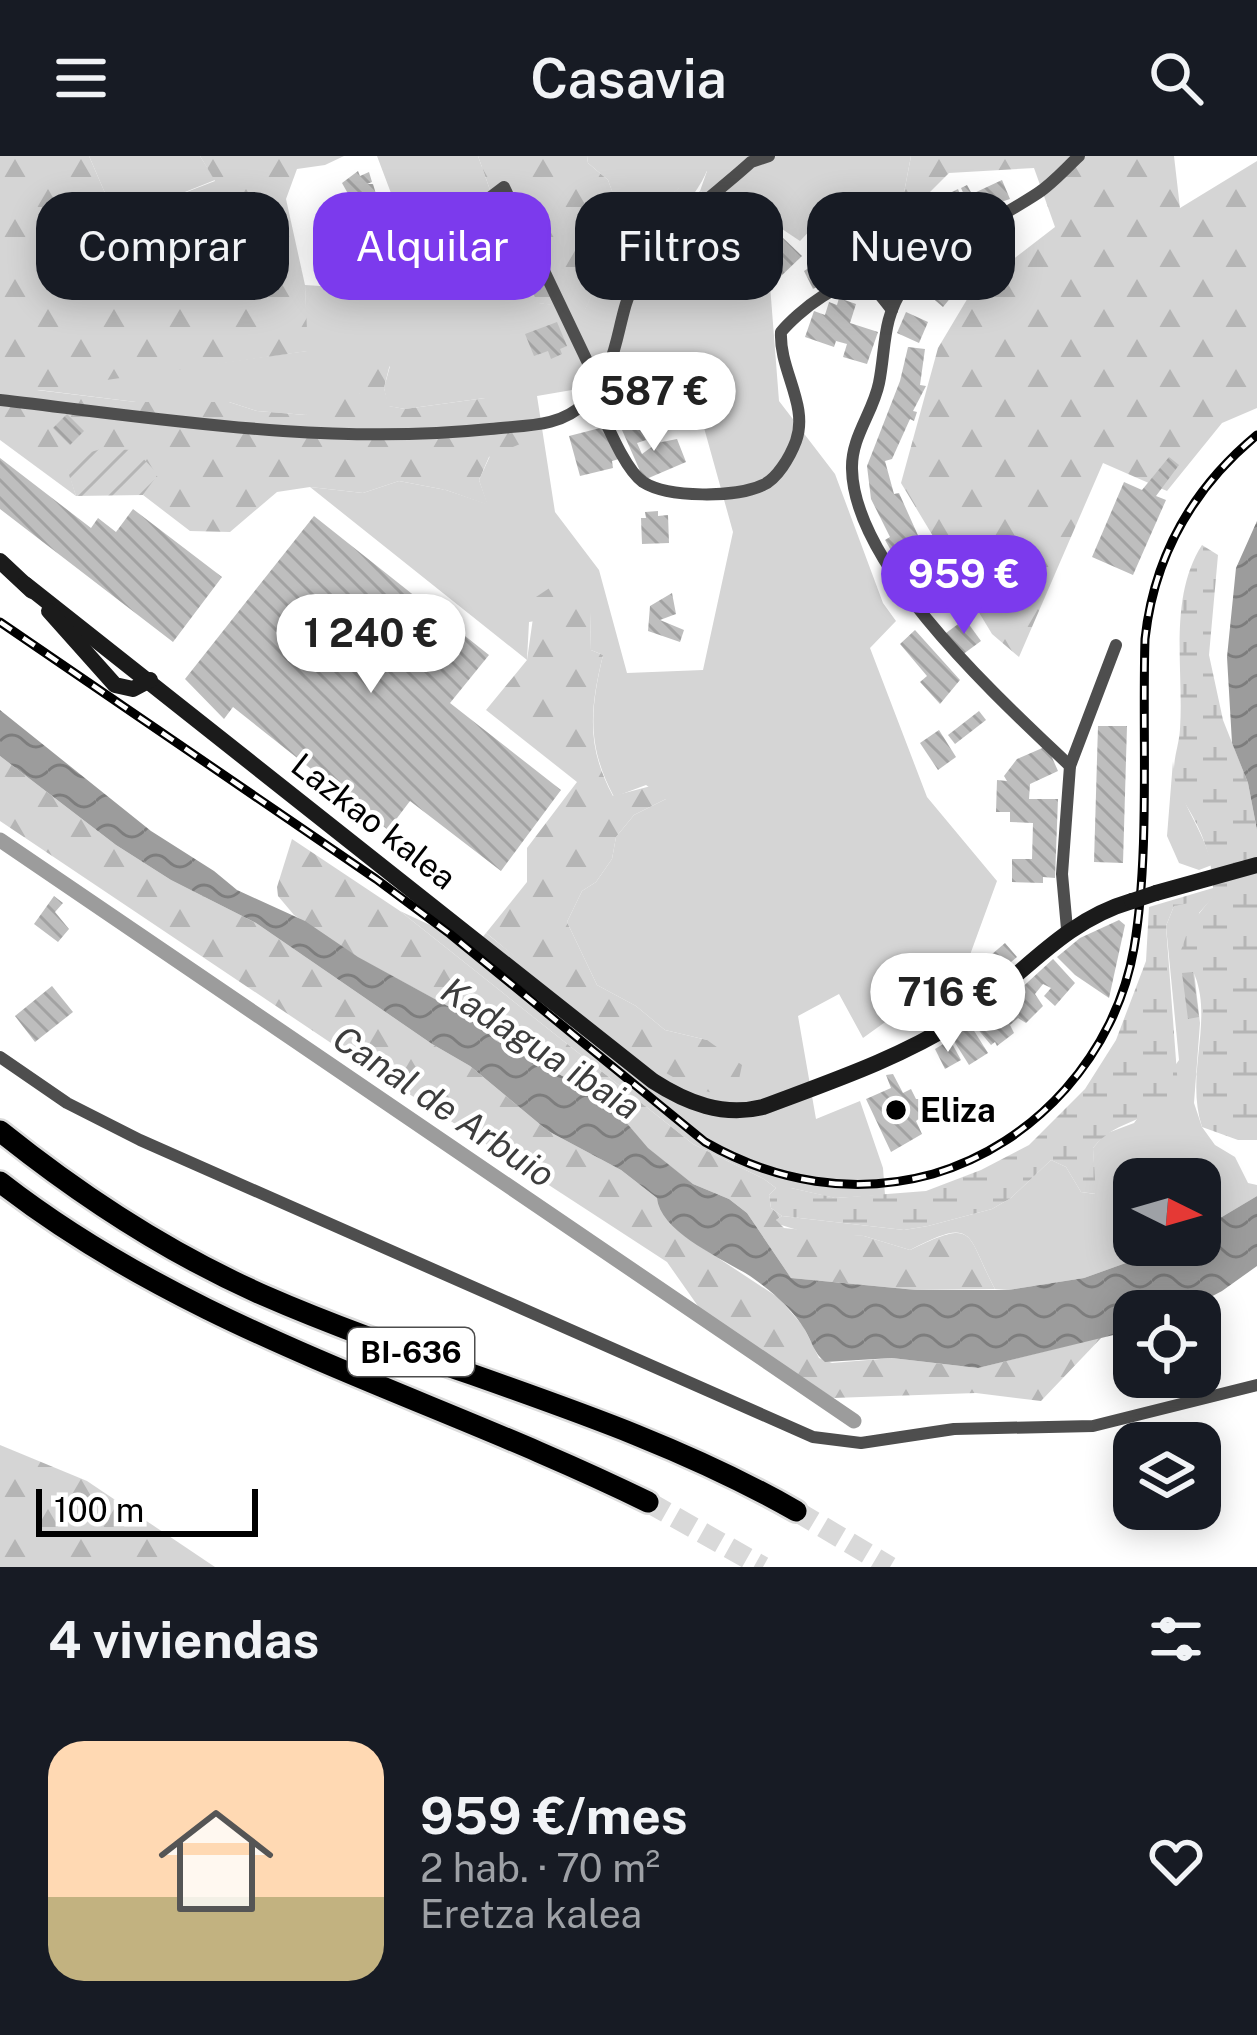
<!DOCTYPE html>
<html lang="es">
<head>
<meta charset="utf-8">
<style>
  body { margin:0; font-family:"Public Sans",sans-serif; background:#20242c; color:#f1f3f6; height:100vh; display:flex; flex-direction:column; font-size:45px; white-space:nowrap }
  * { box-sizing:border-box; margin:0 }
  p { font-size:39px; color:#9ea1a6 }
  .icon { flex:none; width:66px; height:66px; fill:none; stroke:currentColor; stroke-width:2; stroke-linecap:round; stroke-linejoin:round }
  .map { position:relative; height:1411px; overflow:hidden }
  .sheet { display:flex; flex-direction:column; background:#171b24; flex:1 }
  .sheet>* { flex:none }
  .hud { position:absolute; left:36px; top:36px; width:1185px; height:108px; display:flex; gap:24px }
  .needle { width:78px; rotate:95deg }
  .controls { position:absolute; left:1113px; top:1002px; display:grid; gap:24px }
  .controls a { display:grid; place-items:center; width:108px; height:108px; border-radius:24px; background:#171b24; box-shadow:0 6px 30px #0003; font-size:60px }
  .scale { position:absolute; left:36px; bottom:30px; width:222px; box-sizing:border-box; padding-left:12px; border:6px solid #000; border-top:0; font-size:33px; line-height:42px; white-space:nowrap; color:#000; -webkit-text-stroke:9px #fff; paint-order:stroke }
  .price { position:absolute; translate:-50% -102px; padding:0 27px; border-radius:42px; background:#fff; color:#222; font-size:39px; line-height:78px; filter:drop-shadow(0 3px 6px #0008) }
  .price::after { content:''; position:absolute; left:50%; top:72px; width:36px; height:27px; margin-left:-18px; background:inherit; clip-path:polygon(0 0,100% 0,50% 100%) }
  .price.active { background:#7c3aed; color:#fff }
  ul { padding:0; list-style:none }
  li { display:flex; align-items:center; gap:36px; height:300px; padding:0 48px }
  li+li { border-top:3px solid #363941 }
  li span { display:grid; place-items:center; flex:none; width:336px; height:240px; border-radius:36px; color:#555 }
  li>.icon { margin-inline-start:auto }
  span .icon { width:144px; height:144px; fill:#fffc; stroke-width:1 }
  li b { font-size:51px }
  h2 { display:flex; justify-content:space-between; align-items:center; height:144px; padding:0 48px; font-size:51px }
  .tag { padding:0 42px; border-radius:36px; background:#171b24; box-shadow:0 6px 30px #0003; font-size:42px; line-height:108px }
  .tag.active { background:#7c3aed; color:#fff }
  header { display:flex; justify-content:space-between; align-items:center; height:156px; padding:0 48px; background:#171b24; font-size:54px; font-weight:600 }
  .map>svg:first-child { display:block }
  .grass { fill:#d5d5d5; fill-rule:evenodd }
  .forest { fill:url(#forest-firs) }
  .wetland { fill:url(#wetland-marsh) }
  .garden { fill:url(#garden-furrows) }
  .water { fill:url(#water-waves) }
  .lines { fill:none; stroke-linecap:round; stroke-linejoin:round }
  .canal { stroke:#9c9c9c; stroke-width:15 }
  .building { fill:url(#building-back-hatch) }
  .highway-tunnel { stroke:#d9d9d9; stroke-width:21; stroke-dasharray:21 10; stroke-linecap:butt }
  .highway-casing { stroke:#dbdbdb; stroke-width:26 }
  .street { stroke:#4e4e4e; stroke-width:12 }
  .secondary { stroke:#1b1b1b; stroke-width:16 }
  .highway { stroke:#000; stroke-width:21 }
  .rail-casing { stroke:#000; stroke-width:9 }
  .rail { stroke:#fff; stroke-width:4.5; stroke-dasharray:14; stroke-linecap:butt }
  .secondary-bridge { stroke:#1b1b1b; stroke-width:16 }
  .poi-dot { fill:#000; stroke:#fff; stroke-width:4.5 }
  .labels { text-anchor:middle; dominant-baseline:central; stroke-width:9; stroke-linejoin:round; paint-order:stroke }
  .shield { fill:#fff; stroke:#4c4c4c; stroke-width:3 }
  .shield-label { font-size:30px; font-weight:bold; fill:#000 }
  .street-label { font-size:33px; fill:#000; stroke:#fff }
  .poi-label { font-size:33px; font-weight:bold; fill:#000; stroke:#fff; text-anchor:start }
  .water-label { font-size:36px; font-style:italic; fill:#3d3d3d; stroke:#fff }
</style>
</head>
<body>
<header><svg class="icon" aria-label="menu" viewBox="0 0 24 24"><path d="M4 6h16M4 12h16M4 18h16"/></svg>Casavia<svg class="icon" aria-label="search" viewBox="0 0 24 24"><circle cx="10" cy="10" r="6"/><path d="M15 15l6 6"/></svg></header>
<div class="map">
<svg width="1257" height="1411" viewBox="0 0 1257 1411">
  <defs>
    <pattern id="forest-firs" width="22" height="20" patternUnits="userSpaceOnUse" patternTransform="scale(3)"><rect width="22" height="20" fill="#d5d5d5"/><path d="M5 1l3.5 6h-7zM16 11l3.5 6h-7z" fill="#b5b5b5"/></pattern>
    <pattern id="wetland-marsh" width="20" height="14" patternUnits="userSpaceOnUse" patternTransform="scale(3)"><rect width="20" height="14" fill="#d5d5d5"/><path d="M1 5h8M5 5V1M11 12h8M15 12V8" fill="none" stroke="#b5b5b5"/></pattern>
    <pattern id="garden-furrows" width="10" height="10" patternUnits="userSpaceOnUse" patternTransform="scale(3)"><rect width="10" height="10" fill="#d5d5d5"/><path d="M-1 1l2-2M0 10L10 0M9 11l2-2" fill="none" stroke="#b5b5b5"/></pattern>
    <pattern id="water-waves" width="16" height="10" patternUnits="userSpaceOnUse" patternTransform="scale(3)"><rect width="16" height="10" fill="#9c9c9c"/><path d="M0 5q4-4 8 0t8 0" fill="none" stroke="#7d7d7d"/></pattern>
    <pattern id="building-back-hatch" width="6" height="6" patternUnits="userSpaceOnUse" patternTransform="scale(3)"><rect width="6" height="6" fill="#bebebe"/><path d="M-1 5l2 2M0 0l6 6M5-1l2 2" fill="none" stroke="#a2a2a2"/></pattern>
  </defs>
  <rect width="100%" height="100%" fill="#fff"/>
  <g class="grass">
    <path d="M89,0H200L215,24L135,56L105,37Z"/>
    <path d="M377,0H478L513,99L539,147L585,153L608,104L637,92L663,67L770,129L779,245L835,318L883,447L896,465L870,492L927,641L997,725L967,807L863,882L839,838L798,860L816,963L860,945L883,1012L885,1039L835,1042L791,1032H776L764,1023L693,988L400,755L475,790L486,777L632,894L707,884L665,874L636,850L597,829L567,766L582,735L596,726L612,703L616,681L634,659L666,643L646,629L614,641C587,590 590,554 603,499L591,494L590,456L529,466L527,504L310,331L363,337L399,325L446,334L487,348L479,324L490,300L485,242L405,253L388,250L384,232L390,210L359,238L306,259L257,255L229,246H136L31,233L307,195L305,129L336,131L426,121L479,84L460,45L403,69ZM642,222L701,261L733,376L703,514L627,517L599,414L555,356L537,240Z"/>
    <path d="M587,0H911L898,68L842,41L800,85L770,65L700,35L707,15C680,29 662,47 637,63L618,52L608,24L588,7Z"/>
    <path d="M1173,605C1176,643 1203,671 1212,709L1199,714L1179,707L1167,680Z"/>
    <path d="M1213,733L1214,740L1199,757L1194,815L1200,867L1194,947L1202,971L1215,989L1235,1001L1248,1027L1257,1029V1040L1200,1074V1023H1134V1089H1176L1084,1122L1008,1134L995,1133C966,1079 977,1059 910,1094L864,1080L807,1077L778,1068L776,1064L782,1060L904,1074L928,1070L992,1053L1011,1042L1051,1004L1066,1011L1081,1036L1095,1038L1093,992L1105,978L1134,967L1179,904L1166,770L1174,750Z"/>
  </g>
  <g class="forest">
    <path d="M0,0H89L105,37L135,56L215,25L200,0H344L325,9L297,13L286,43L305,129L308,195L37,234L136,246H229L257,255L306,259C318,235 335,237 359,238L365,217L390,208L384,232L389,250L405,253L485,242L519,251L525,286L489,301L479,324L488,349L446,334L399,325L363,337L310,331L277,336L230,376L190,375L143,339L157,318L65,304L76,340L0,284Z"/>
    <path d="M478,0H587L588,7L608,24L618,51L637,63C662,47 681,28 708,12C693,52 647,88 608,104L585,154L538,147L513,99Z"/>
    <path d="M911,0H1174L1180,52L1257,5V252L1222,267L1167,335L1103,307L1019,501L992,478L901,327L938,192L972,135L1055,71L1034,12L949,17L898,68Z"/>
    <path d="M569,419L590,456L591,494L603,499C590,553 586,590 613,640L685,621L666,643L634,659L616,681L612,703L596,726L582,735L567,766L597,829L636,850L665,874L707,884L742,909L737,933C728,935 718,938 709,936C649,922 538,818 486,777L527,726V692L577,626L486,554L527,504L536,441Z"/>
    <path d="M0,600L116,689L171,724L256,767L432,888L470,910L548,975L621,1014L657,1042L683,1079L779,1142L803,1170L819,1202L832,1207L892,1202L978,1212L1102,1181L1041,1245L976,1237L833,1242L700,1153L667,1106L334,889L0,665Z"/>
    <path d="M292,683L400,755L693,988L764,1023L776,1032L769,1039L771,1052L782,1060L776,1064L784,1072L864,1080L910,1094C978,1061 965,1077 995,1133L916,1134L791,1122L747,1057L729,1043L693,1028L648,993L613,951L596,938L495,884L475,865L357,801L294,759L278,740L277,731Z"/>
    <path d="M0,1289L87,1325L215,1411H0Z"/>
  </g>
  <path class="wetland" d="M1202,389L1218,399L1209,499L1223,564L1248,627L1257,674V984H1238L1202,971C1185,919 1213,866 1195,820C1192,812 1185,806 1180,797L1190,769L1213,740L1212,734L1199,745L1174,750L1166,770L1178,931C1154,969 1118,960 1093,992L1096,1038L1081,1036L1066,1011L1051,1004L1011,1042L992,1053L928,1070L904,1074L782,1060L771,1052L769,1039L776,1032H791L836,1042L926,1035L981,1014L1029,989L1085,933L1116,884L1146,805L1149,751L1213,732C1212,706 1206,685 1193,661C1188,651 1179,640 1176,628C1170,609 1179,592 1180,573C1184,514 1168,442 1202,389Z"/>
  <g class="garden">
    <path d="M700,35L770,65L755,99L770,129L663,67Z"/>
    <path d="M101,293L135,294L158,318L143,339L76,340L64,304Z"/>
  </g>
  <g class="water">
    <path d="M1257,365V674L1248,627L1232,587L1227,501L1236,412Z"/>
    <path d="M0,554L151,675L214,715L237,734L305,765L358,801L475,865L495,884L596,938L613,951L648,992L693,1028L729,1043L747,1057L791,1122L916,1134H1008L1084,1122L1176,1089H1200V1074L1257,1040V1110L1222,1135L1184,1155H1134V1174L978,1212L892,1202L825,1206C814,1197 812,1186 805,1174C792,1152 770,1134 750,1120C723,1103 660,1076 657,1042L621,1014L548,975L470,910L432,888L256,767L171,724L116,689L0,600Z"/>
  </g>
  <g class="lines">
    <path class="canal" d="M0,684L854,1265"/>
  </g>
  <g class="building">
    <path d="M358,15L360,20L369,16L372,26L367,28H373L376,38L378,50L374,52L378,58L368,64L360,50L356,52L342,27Z"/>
    <path d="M1002,24L1010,43L986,51L987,57L982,60L978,53L972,56L961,32L967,29L972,38Z"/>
    <path d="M958,33L970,64L953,73L936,44Z"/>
    <path d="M937,51L949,79L934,87L918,61Z"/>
    <path d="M464,64L475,82L453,96L442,78Z"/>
    <path d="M867,64L880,91L855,103L859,112L813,133L804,115L822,103L821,99L845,88L840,78Z"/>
    <path d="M1000,73L1007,83L989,94L993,99L970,112L961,96Z"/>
    <path d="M352,74H358L364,88L336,102L332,96L319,101L316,88Z"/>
    <path d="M781,80L802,100L779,122L760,103Z"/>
    <path d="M398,88L404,107L377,116L371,97Z"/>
    <path d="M952,97L966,109L950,128L957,134L943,151L922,133Z"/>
    <path d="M888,99L904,112L892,128L875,114Z"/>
    <path d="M839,142L856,148L850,167L878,176L867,208L843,201L847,188L836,185L834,191L805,181L814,155L825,159L829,146L837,149Z"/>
    <path d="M906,156L928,166L919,187L897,177Z"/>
    <path d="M557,166L567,190L560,193L562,198L551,203L548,195L534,200L525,178Z"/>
    <path d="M908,191L925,193L920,229L926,230L913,255L917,256L914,265L910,263L892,303L885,305L894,338L899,337L929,404L933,402L951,431L922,448L885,384L890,381L871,343L867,310L900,225Z"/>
    <path d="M67,258L84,275L70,289L53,272Z"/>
    <path d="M639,268L646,284L637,287L642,298L657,287L677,283L686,306L644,324L622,274Z"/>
    <path d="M604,271L619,303L612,305L613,312L580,320L569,280Z"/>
    <path d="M1169,301L1179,309L1156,340L1166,344L1133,419L1092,401L1124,326L1142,334Z"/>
    <path d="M0,302L91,372L98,362L116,376L133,353L222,421L173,486L0,353Z"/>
    <path d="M658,355V360L668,359L669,387L642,388L641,362H646L645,356Z"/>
    <path d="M314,360L489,499L450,547L561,634L501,715L410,645L388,674L233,551L224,563L185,523Z"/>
    <path d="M672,437L676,458L660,464L684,474L680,486L648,475L650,450Z"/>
    <path d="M965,463L981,485L962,499L946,477Z"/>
    <path d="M915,474L960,524L940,548L920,526L927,520L900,488Z"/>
    <path d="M979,555L986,564L955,588L948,579Z"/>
    <path d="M1098,570H1127L1123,707L1094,706Z"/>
    <path d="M939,574L956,601L938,614L920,587Z"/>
    <path d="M1047,590L1058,615L1030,628L1029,643H1058L1055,722L1043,721V727L1012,726V703H1032L1033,667L1010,666V656H996L997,624L1007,625L1004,620L1017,603Z"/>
    <path d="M54,740L63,747L55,756L69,773L58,786L34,768Z"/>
    <path d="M1119,764L1125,769L1109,842L1075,819L1057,801L1080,782Z"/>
    <path d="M1005,787L1017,801L988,825L977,811Z"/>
    <path d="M1053,803L1075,827L1055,850L1044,840L1051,832L1043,828L1035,838L1043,850L1026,867L1018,862L1010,869L1014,877L997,890L995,886L991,889L976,871L981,867L979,864L991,860Z"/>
    <path d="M1193,816L1199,861L1188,863L1182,817Z"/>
    <path d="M52,830L73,856L35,886L15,860Z"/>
    <path d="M971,870L988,897L969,909L952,882Z"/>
    <path d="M950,884L961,904L945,913L935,893Z"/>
    <path d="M893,918L903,937L911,933L916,943H923L930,954L916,965L922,978L891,996L866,943L891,932L886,919Z"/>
  </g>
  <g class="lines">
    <g class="highway-tunnel">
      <path d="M648,1346L763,1411"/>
      <path d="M796,1355L890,1411"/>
    </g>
    <defs>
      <g id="highway">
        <path d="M0,975C81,1040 168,1097 263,1139C439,1216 628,1259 796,1355"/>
        <path d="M0,1026C194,1177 430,1239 648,1346"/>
      </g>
    </defs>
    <use href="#highway" class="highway-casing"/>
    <g class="street">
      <path d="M391,83C435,75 469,59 504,31L599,230"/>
      <path d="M592,237C604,260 623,312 643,326C668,342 736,342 763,329C777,323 790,301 796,285C809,249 779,214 781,176C796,158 846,114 872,131C879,136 886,147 892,154"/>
      <path d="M0,244C164,263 325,290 490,273C522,269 561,272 584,247C624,204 613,169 636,122C659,76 713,41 751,6L769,0"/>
      <path d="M1070,610C1002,545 854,412 852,313C851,281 873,257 879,227C886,192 882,162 904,131C929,95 1001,62 1038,37C1053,27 1066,12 1079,0"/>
      <path d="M1067,773L1062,718L1070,610L1116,489"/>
      <path d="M0,901L67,947L140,984L813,1281L861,1287L954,1273L1093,1270L1257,1229"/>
    </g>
    <g class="secondary">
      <path d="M0,405L32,435"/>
      <path d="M25,428L653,925C687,947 723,961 763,951C829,926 898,903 958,865C1019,825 1059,766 1132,745"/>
      <path d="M49,455L115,529L133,533L150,524"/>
      <path d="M1156,737L1257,709"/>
    </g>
    <use href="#highway" class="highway"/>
    <defs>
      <path id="rail" d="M0,466L376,723L450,778L705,986C775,1026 854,1040 933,1018C1036,988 1116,897 1134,792C1150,697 1142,580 1145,483C1154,400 1193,332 1257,279"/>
    </defs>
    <use href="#rail" class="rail-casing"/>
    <use href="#rail" class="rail"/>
    <path class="secondary-bridge" d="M1132,745L1156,737"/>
  </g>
  <circle class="poi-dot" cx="896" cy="954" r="12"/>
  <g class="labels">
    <rect class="shield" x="348" y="1172" width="126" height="48" rx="9"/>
    <g class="shield-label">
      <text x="411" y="1196">BI-636</text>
    </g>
    <g class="street-label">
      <text transform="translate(374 665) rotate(38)">Lazkao kalea</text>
    </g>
    <g class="poi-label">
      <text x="920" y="954">Eliza</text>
    </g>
    <g class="water-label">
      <text transform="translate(541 892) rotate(33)">Kadagua ibaia</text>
      <text transform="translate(444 950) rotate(34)">Canal de Arbuio</text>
    </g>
  </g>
</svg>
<div class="controls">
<a><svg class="needle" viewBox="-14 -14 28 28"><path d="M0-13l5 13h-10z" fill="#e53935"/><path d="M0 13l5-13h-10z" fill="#9ea1a6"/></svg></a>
<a><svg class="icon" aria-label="locate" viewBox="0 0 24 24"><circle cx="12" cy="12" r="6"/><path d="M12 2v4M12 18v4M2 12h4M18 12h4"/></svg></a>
<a><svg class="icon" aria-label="layers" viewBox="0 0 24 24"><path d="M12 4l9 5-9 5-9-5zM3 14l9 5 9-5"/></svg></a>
</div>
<div class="scale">100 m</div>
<b class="price" style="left:654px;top:298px">587 €</b>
<b class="price active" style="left:964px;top:481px">959 €</b>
<b class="price" style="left:371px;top:540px">1 240 €</b>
<b class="price" style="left:948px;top:899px">716 €</b>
<div class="hud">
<a class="tag">Comprar</a>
<a class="tag active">Alquilar</a>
<a class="tag">Filtros</a>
<a class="tag">Nuevo</a>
</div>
</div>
<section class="sheet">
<h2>4 viviendas<svg class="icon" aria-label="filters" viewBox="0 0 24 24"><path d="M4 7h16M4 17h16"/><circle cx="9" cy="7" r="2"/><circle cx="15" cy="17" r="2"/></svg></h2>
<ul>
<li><span style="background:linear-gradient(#ffd9b3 65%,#c2b280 0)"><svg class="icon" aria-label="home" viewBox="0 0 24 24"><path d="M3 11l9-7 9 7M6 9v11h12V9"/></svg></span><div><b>959 €/mes</b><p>2 hab. · 70 m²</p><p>Eretza kalea</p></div><svg class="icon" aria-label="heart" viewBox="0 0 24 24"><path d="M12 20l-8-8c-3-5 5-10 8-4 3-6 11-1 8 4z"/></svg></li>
</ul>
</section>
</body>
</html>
